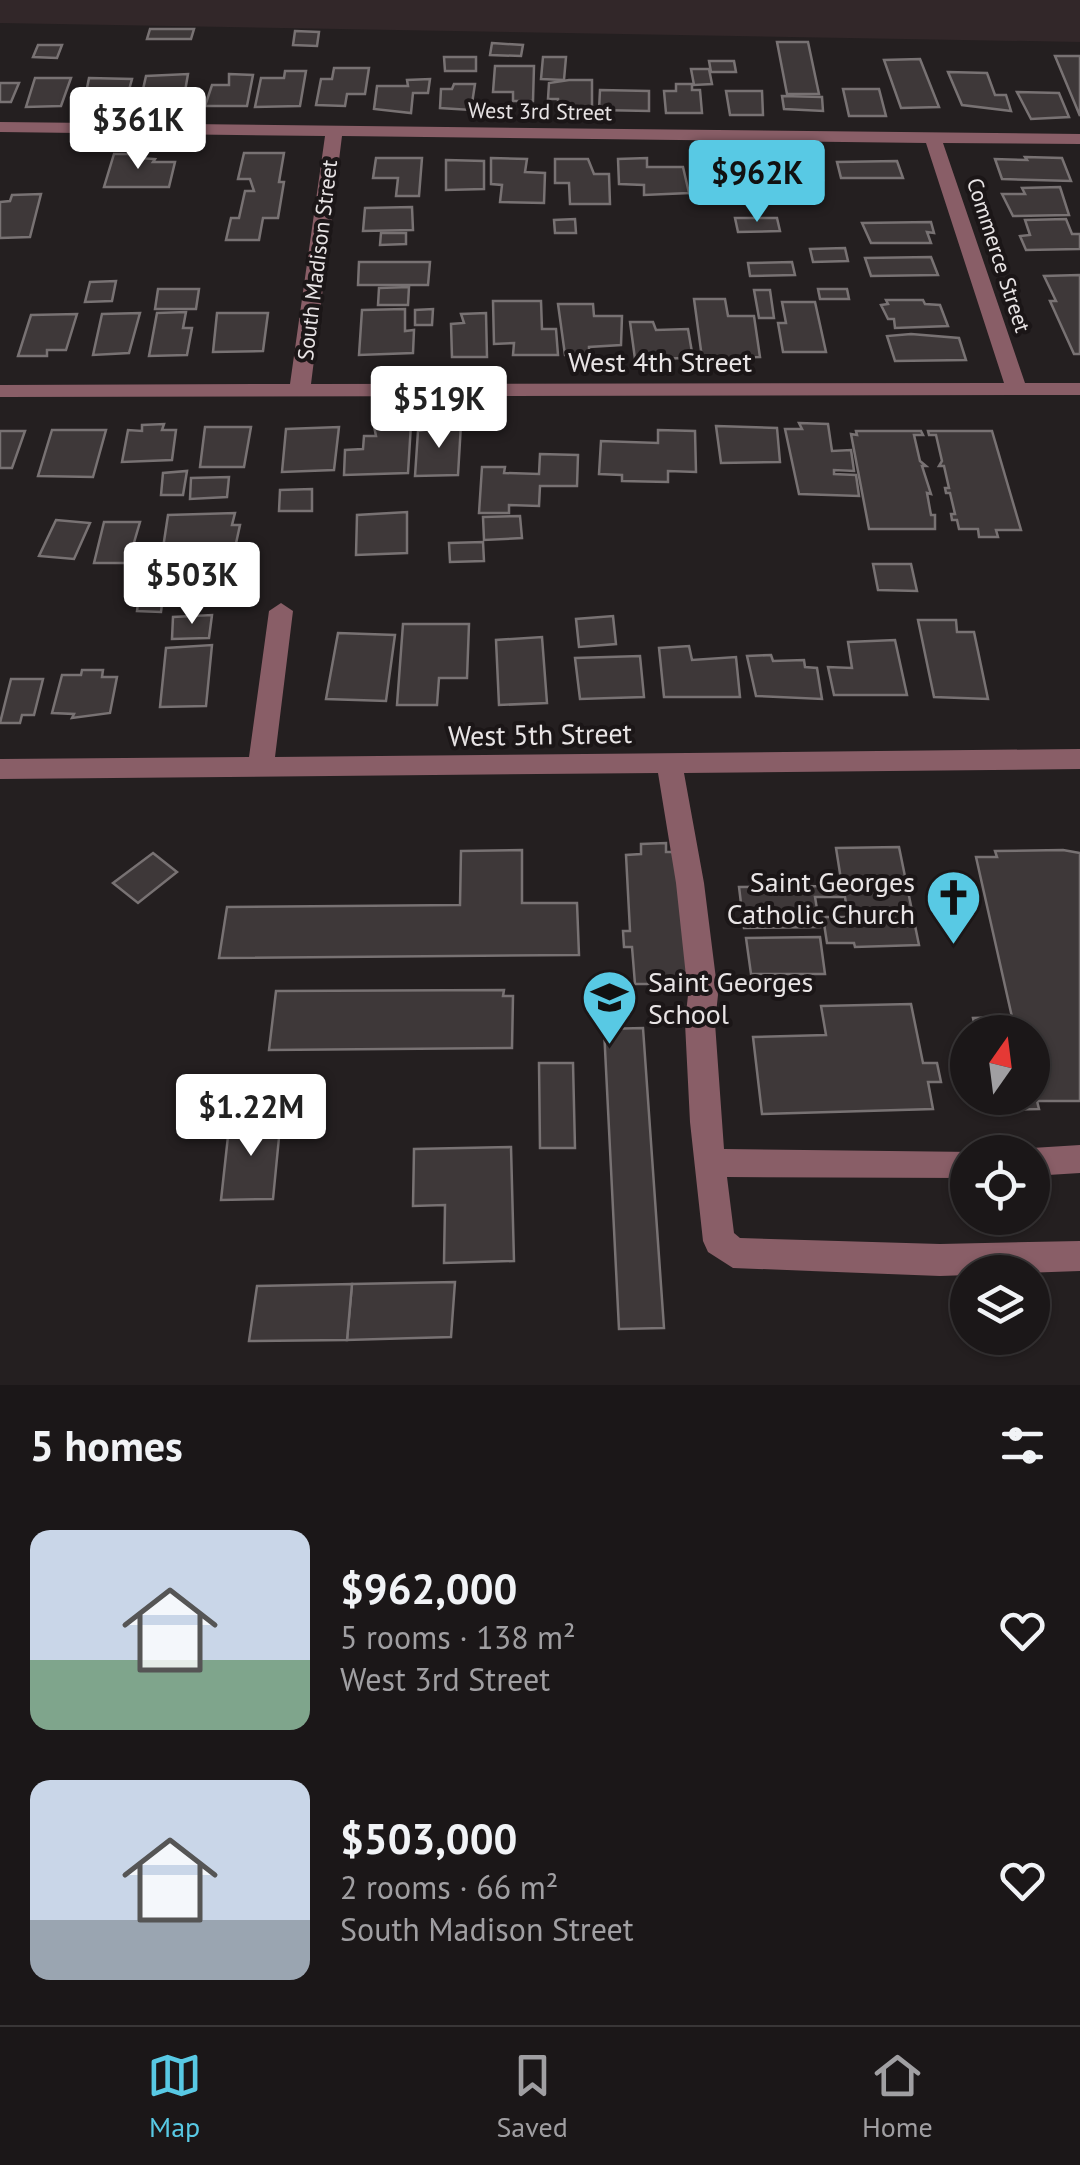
<!DOCTYPE html>
<html lang="en">
<head>
<meta charset="utf-8">
<style>
  body { margin:0; font-family:"PT Sans",sans-serif; background:#282425; color:#f1f3f6; height:100vh; display:flex; flex-direction:column; font-size:38px; white-space:nowrap }
  * { box-sizing:border-box; margin:0 }
  p { font-size:32px; color:#a09fa2 }
  .icon { flex:none; width:55px; height:55px; fill:none; stroke:currentColor; stroke-width:2; stroke-linecap:round; stroke-linejoin:round }
  .map { position:relative; height:1385px; overflow:hidden }
  .sheet { display:flex; flex-direction:column; background:#1b1718; flex:1 }
  .sheet>* { flex:none }
  .needle { width:65px; rotate:14deg }
  .fabs { position:absolute; left:950px; top:1015px; display:grid; gap:20px }
  .fabs a { display:grid; place-items:center; width:100px; height:100px; border-radius:50%; background:#1b1718; box-shadow:0 2px 8px #0004,0 0 0 2px #393637; font-size:50px }
  .price { position:absolute; translate:-50% -85px; padding:0 22px; border-radius:10px; background:#fff; color:#222; font-size:32px; line-height:65px; filter:drop-shadow(0 2px 5px #0008) }
  .price::after { content:''; position:absolute; left:50%; top:60px; width:30px; height:22px; margin-left:-15px; background:inherit; clip-path:polygon(0 0,100% 0,50% 100%) }
  .price.current { background:#58c9e4; color:#111 }
  ul { padding:0; list-style:none }
  li { display:flex; align-items:center; gap:30px; height:250px; padding:0 30px }
  li span { display:grid; place-items:center; flex:none; width:280px; height:200px; border-radius:20px; color:#555 }
  li>.icon { margin-inline-start:auto }
  span .icon { width:120px; height:120px; fill:#fffc; stroke-width:1 }
  li b { font-size:42px }
  h2 { display:flex; justify-content:space-between; align-items:center; height:120px; padding:0 30px; font-size:42px }
  .tab-bar { display:flex; justify-content:space-around; align-items:center; height:140px; border-top:2px solid #393637; background:#1b1718; font-size:28px; color:#a09fa2 }
  .tab-bar a { display:grid; justify-items:center; gap:5px }
  .tab-bar .current { color:#58c9e4 }
  .map>svg:first-child { display:block }
  .built { fill:#322729 }
  .building { fill:#3e3839; stroke:#787273; stroke-width:2.5 }
  .lines { fill:none; stroke-linecap:round; stroke-linejoin:round }
  .minor { fill:#895e67; fill-rule:evenodd }
  .labels { text-anchor:middle; dominant-baseline:central; stroke-width:8; stroke-linejoin:round; paint-order:stroke }
  .far-street-label { font-size:22px; fill:#e8e4e5; stroke:#1b1617 }
  .street-label { font-size:28px; fill:#e8e4e5; stroke:#1b1617 }
  .poi-label { font-size:28px; fill:#e8e4e5; stroke:#1b1617; text-anchor:end }
</style>
</head>
<body>
<div class="map">
<svg width="1080" height="1385" viewBox="0 0 1080 1385">
  <rect width="100%" height="100%" fill="#241f20"/>
  <path class="built" d="M0,0H1080V42L0,23Z"/>
  <g class="building">
    <path d="M150,29H194L191,39H147Z"/>
    <path d="M295,31L319,32L317,46L293,45Z"/>
    <path d="M777,42H808L819,94H787Z"/>
    <path d="M492,43L523,45L521,56L490,55Z"/>
    <path d="M38,45H62L57,58L33,57Z"/>
    <path d="M1055,56H1080V116Z"/>
    <path d="M444,57H476V71H445Z"/>
    <path d="M543,57H566L564,80L541,79Z"/>
    <path d="M920,59L939,107L901,108L884,60Z"/>
    <path d="M709,61H734L736,72H711Z"/>
    <path d="M495,66H534L533,101H513V92H493Z"/>
    <path d="M334,68H369L365,94H347L345,106L316,105L321,79H332Z"/>
    <path d="M691,69H709L712,84L694,85Z"/>
    <path d="M285,71H306L300,106L255,107L261,78H284Z"/>
    <path d="M948,72L987,73L995,95H1006L1011,111L962,105Z"/>
    <path d="M188,74L183,103L139,107L146,76Z"/>
    <path d="M229,74L253,75L247,106H205L212,85H229Z"/>
    <path d="M35,78H71L61,106L26,107Z"/>
    <path d="M89,78L132,79L129,90H135L128,105H113L116,98H85Z"/>
    <path d="M430,79L428,93H413L411,113L374,109L377,86H408L407,80Z"/>
    <path d="M569,80H592V109H558V99H548L549,83Z"/>
    <path d="M0,83H19L11,102H0Z"/>
    <path d="M454,84H475L471,110L440,108L441,89H452Z"/>
    <path d="M676,84H692V90H700L702,113H666L664,91H676Z"/>
    <path d="M843,89H879L886,116H849Z"/>
    <path d="M600,90L649,91V111L599,110Z"/>
    <path d="M726,91H762L763,115H730Z"/>
    <path d="M1017,92L1059,93L1069,117L1031,119Z"/>
    <path d="M782,96L822,97L823,111L784,109Z"/>
    <path d="M244,153H284L279,182H284L278,218H263L259,240H226L231,218H239L245,191H254L250,179H238Z"/>
    <path d="M114,154H141L139,158L155,159L153,162H175L169,187H104Z"/>
    <path d="M794,156H816L823,180H790L786,160H795Z"/>
    <path d="M1025,157L1062,158L1071,181L1002,179L995,159L1027,160Z"/>
    <path d="M376,158H422L419,196H396L398,178H373Z"/>
    <path d="M491,158L527,159L525,172L545,173L544,203L500,202L502,185L491,184Z"/>
    <path d="M647,158V167H683L689,193L644,195V185L619,184L618,159Z"/>
    <path d="M555,159H588L594,174H609L610,204H570L569,183H555Z"/>
    <path d="M446,160L484,161V189L446,190Z"/>
    <path d="M699,161H755L759,185H737L738,190L695,189L694,180H702Z"/>
    <path d="M897,161L903,178H841L837,162Z"/>
    <path d="M1060,187L1069,215L1013,216L1002,194H1025L1022,188Z"/>
    <path d="M41,194L30,237L0,238V202L10,201L12,195Z"/>
    <path d="M412,207L413,230L363,231L365,208Z"/>
    <path d="M735,218H777L780,231L738,232Z"/>
    <path d="M575,219L576,233H555L554,220Z"/>
    <path d="M1066,219L1072,234H1080V249L1026,250L1020,236L1030,235L1025,220Z"/>
    <path d="M931,222L934,233L927,232L931,243H871L862,223Z"/>
    <path d="M381,233H406V244L380,245Z"/>
    <path d="M845,248L848,261L813,262L810,249Z"/>
    <path d="M931,257L938,275L871,276L865,258Z"/>
    <path d="M359,262H430L428,285H358Z"/>
    <path d="M792,262L795,275L750,276L748,263Z"/>
    <path d="M1080,275V354H1074L1050,301H1056L1044,276Z"/>
    <path d="M116,281L112,301L85,302L90,282Z"/>
    <path d="M409,287L408,305H378L379,288Z"/>
    <path d="M158,289H199L196,309H155Z"/>
    <path d="M818,289H847L849,299H820Z"/>
    <path d="M754,290H770L774,318H759Z"/>
    <path d="M694,299H725L728,316H754L760,357L702,358Z"/>
    <path d="M886,300H923L925,304L940,305L948,326L895,328L894,319H888L881,305L888,304Z"/>
    <path d="M493,301H541L542,329H556L558,355H513L514,343L494,344Z"/>
    <path d="M782,302H815L826,352H783L778,323H786Z"/>
    <path d="M558,304H593L594,316H622L621,345L589,347V354L565,355Z"/>
    <path d="M405,309V331L414,330L413,353L359,355L362,310Z"/>
    <path d="M433,309L432,325H415V310Z"/>
    <path d="M186,312L183,328H192L187,355L149,356L157,313Z"/>
    <path d="M140,313L129,353L93,355L102,314Z"/>
    <path d="M217,313H268L263,351L213,352Z"/>
    <path d="M486,313L487,357H452L451,324L464,323L461,314Z"/>
    <path d="M77,314L66,350H47V356H18L31,315Z"/>
    <path d="M630,322H653L656,330L688,329L693,358L635,359Z"/>
    <path d="M911,334L959,338L966,360L895,361L887,336Z"/>
    <path d="M799,423L828,424L832,451L851,450L854,471L834,470V474L856,475L859,496L799,494L785,429H802Z"/>
    <path d="M164,424L162,430H176L172,460L122,462L128,430L142,431V425Z"/>
    <path d="M411,424L408,473L344,475L345,450L363,449L364,436H376L374,426Z"/>
    <path d="M461,424L458,475L415,476L418,431L430,429V425Z"/>
    <path d="M716,426L777,428L780,462L721,463Z"/>
    <path d="M205,427H251L244,467H200Z"/>
    <path d="M339,427L334,470L282,472L286,429Z"/>
    <path d="M52,430H106L93,477L38,476Z"/>
    <path d="M658,430L695,431L696,472L668,471V482L622,481V475L599,474L601,441L658,443Z"/>
    <path d="M0,431H25L12,468H0Z"/>
    <path d="M856,431H921L923,435H914L920,461L926,466H922L931,494L927,493L931,515H935V529H869L851,434L857,435Z"/>
    <path d="M928,431H992L1021,530H996L998,537H979L978,529H959L957,520H952L951,514H955L950,493H946L945,488H949L944,466H939L942,461L936,435H929Z"/>
    <path d="M540,454L578,455L577,486H540L539,506L509,505V513H479L482,467H505L504,473L539,474Z"/>
    <path d="M187,471L183,495H161L163,473Z"/>
    <path d="M229,477L227,497L190,499L191,478Z"/>
    <path d="M312,489V511H279L280,490Z"/>
    <path d="M407,512V553L356,555L357,515Z"/>
    <path d="M235,513L232,525H240L235,548H163L168,515Z"/>
    <path d="M520,516L522,538L484,540L483,517Z"/>
    <path d="M56,520L90,523L74,559L39,556Z"/>
    <path d="M104,522H140L128,563H94Z"/>
    <path d="M483,542L484,561L450,562L449,543Z"/>
    <path d="M873,564H911L917,591L878,590Z"/>
    <path d="M223,571L220,598L175,599L179,572Z"/>
    <path d="M139,596L163,597L161,612L137,611Z"/>
    <path d="M212,615L209,638L172,639L173,617Z"/>
    <path d="M613,616L616,644L579,647L576,619Z"/>
    <path d="M918,620H956L957,632H974L988,699L934,697Z"/>
    <path d="M403,624H469L467,678H439L437,705H397Z"/>
    <path d="M338,633L395,635L386,701L326,699Z"/>
    <path d="M542,637L547,703L499,705L496,640Z"/>
    <path d="M895,640L907,695H834L828,667L852,668L848,642Z"/>
    <path d="M212,645L206,706L160,707L166,648Z"/>
    <path d="M689,646L692,660L736,657L740,697H664L659,648Z"/>
    <path d="M771,655L773,661L804,660L805,667L817,668L822,699L756,696L747,656Z"/>
    <path d="M640,656L644,697L580,699L575,658Z"/>
    <path d="M82,670H103L102,677H117L110,713L72,718L74,714L52,713L62,675H81Z"/>
    <path d="M11,679H43L34,715H22L20,723H0Z"/>
    <path d="M666,843V852H678L697,983L671,984V991H655V984H635L632,947H624L623,931H630L626,855L641,854V844Z"/>
    <path d="M899,847L919,945L855,947L854,943H827L823,917H848L845,897H815L820,927L744,928L739,887L842,886L836,848Z"/>
    <path d="M522,850V903H577L579,955L219,958L227,907L460,905L461,851Z"/>
    <path d="M1063,850L1080,853V1101H1037L1039,1109L992,1110L989,1098H1032V1032H976L973,1018L1012,1017L976,857H997L995,851Z"/>
    <path d="M153,853L177,872L138,903L113,883Z"/>
    <path d="M820,937L825,974H751L746,938Z"/>
    <path d="M504,990L503,996H513L512,1048L269,1050L276,991Z"/>
    <path d="M911,1004L923,1063H937L941,1082H928L933,1109L762,1114L753,1037L826,1035L821,1006Z"/>
    <path d="M643,1028L664,1328L619,1329L604,1029Z"/>
    <path d="M539,1063H573L575,1148H540Z"/>
    <path d="M281,1117L273,1199L221,1200L230,1118Z"/>
    <path d="M511,1147L514,1261L444,1263L445,1205L413,1206L414,1149Z"/>
    <path d="M455,1282L451,1337L347,1340L352,1284Z"/>
    <path d="M352,1284L347,1340L249,1341L257,1286Z"/>
  </g>
  <g class="lines">
    <g class="minor">
      <path d="M0,122L1080,134V144L943,143L1025,383H1080V395L0,397V385L290,384L325,136L0,132ZM342,136L926,143L1004,383L311,384Z"/>
      <path d="M281,603L293,611L275,757L1080,749V769L684,773L704,883L718,995L715,1023L724,1149L975,1152H968V1178L727,1177L734,1233L740,1238L940,1244L1080,1241V1271L940,1276L733,1268L708,1252L703,1241L690,1122L685,1023L688,995L676,883L658,773L0,779V759L249,757L269,611Z"/>
      <path d="M1080,1145V1173L1032,1176V1152H1021L1032,1148Z"/>
    </g>
  </g>
  <defs>
    <symbol id="church-pin" viewBox="-11 -11 22 30"><path d="M0 17L-7.5 6A9.5 9.5 0 1 1 7.5 6Z" fill="#58c9e4" stroke="#1b1617"/><path d="M-1.2-6h2.4v3.5h3.3v2.4h-3.3V6h-2.4V-.1h-3.3v-2.4h3.3Z" fill="#111"/></symbol>
    <symbol id="school-pin" viewBox="-11 -11 22 30"><path d="M0 17L-7.5 6A9.5 9.5 0 1 1 7.5 6Z" fill="#58c9e4" stroke="#1b1617"/><path d="M0-5L7-2L0 1L-7-2ZM-4 1L0 2.5L4 1V4Q0 6-4 4Z" fill="#111"/></symbol>
  </defs>
  <g fill-rule="evenodd">
    <use href="#church-pin" x="922" y="866" width="63" height="86"/>
    <use href="#school-pin" x="578" y="966" width="63" height="86"/>
  </g>
  <g class="labels">
    <g class="far-street-label">
      <text transform="translate(540 111) rotate(1)">West 3rd Street</text>
      <text transform="translate(999 255) rotate(72)">Commerce Street</text>
      <text transform="translate(317 260) rotate(-83)">South Madison Street</text>
    </g>
    <g class="street-label">
      <text x="660" y="361">West 4th Street</text>
      <text transform="translate(540 734) rotate(-1)">West 5th Street</text>
    </g>
    <g class="poi-label">
      <text x="915" y="881">Saint Georges<tspan x="915" dy="32">Catholic Church</tspan></text>
      <text x="648" y="981" text-anchor="start">Saint Georges<tspan x="648" dy="32">School</tspan></text>
    </g>
  </g>
</svg>
<div class="fabs">
<a><svg class="needle" viewBox="-14 -14 28 28"><path d="M0-13l5 13h-10z" fill="#e53935"/><path d="M0 13l5-13h-10z" fill="#a09fa2"/></svg></a>
<a><svg class="icon" aria-label="locate" viewBox="0 0 24 24"><circle cx="12" cy="12" r="6"/><path d="M12 2v4M12 18v4M2 12h4M18 12h4"/></svg></a>
<a><svg class="icon" aria-label="layers" viewBox="0 0 24 24"><path d="M12 4l9 5-9 5-9-5zM3 14l9 5 9-5"/></svg></a>
</div>
<b class="price" style="left:138px;top:172px">$361K</b>
<b class="price current" style="left:757px;top:225px">$962K</b>
<b class="price" style="left:439px;top:451px">$519K</b>
<b class="price" style="left:192px;top:627px">$503K</b>
<b class="price" style="left:251px;top:1159px">$1.22M</b>
</div>
<section class="sheet">
<h2>5 homes<svg class="icon" aria-label="filters" viewBox="0 0 24 24"><path d="M4 7h16M4 17h16"/><circle cx="9" cy="7" r="2"/><circle cx="15" cy="17" r="2"/></svg></h2>
<ul>
<li><span style="background:linear-gradient(#c9d6e8 65%,#7fa58c 0)"><svg class="icon" aria-label="home" viewBox="0 0 24 24"><path d="M3 11l9-7 9 7M6 9v11h12V9"/></svg></span><div><b>$962,000</b><p>5 rooms · 138 m²</p><p>West 3rd Street</p></div><svg class="icon" aria-label="heart" viewBox="0 0 24 24"><path d="M12 20l-8-8c-3-5 5-10 8-4 3-6 11-1 8 4z"/></svg></li>
<li><span style="background:linear-gradient(#c9d6e8 70%,#9aa5b1 0)"><svg class="icon" aria-label="home" viewBox="0 0 24 24"><path d="M3 11l9-7 9 7M6 9v11h12V9"/></svg></span><div><b>$503,000</b><p>2 rooms · 66 m²</p><p>South Madison Street</p></div><svg class="icon" aria-label="heart" viewBox="0 0 24 24"><path d="M12 20l-8-8c-3-5 5-10 8-4 3-6 11-1 8 4z"/></svg></li>
</ul>
</section>
<nav class="tab-bar">
<a class="current"><svg class="icon" aria-label="map" viewBox="0 0 24 24"><path d="M3 6l6-2 6 2 6-2v14l-6 2-6-2-6 2zM9 4v14M15 6v14"/></svg>Map</a>
<a><svg class="icon" aria-label="saved" viewBox="0 0 24 24"><path d="M7 4h10v16l-5-4-5 4z"/></svg>Saved</a>
<a><svg class="icon" aria-label="home" viewBox="0 0 24 24"><path d="M3 11l9-7 9 7M6 9v11h12V9"/></svg>Home</a>
</nav>
</body>
</html>
